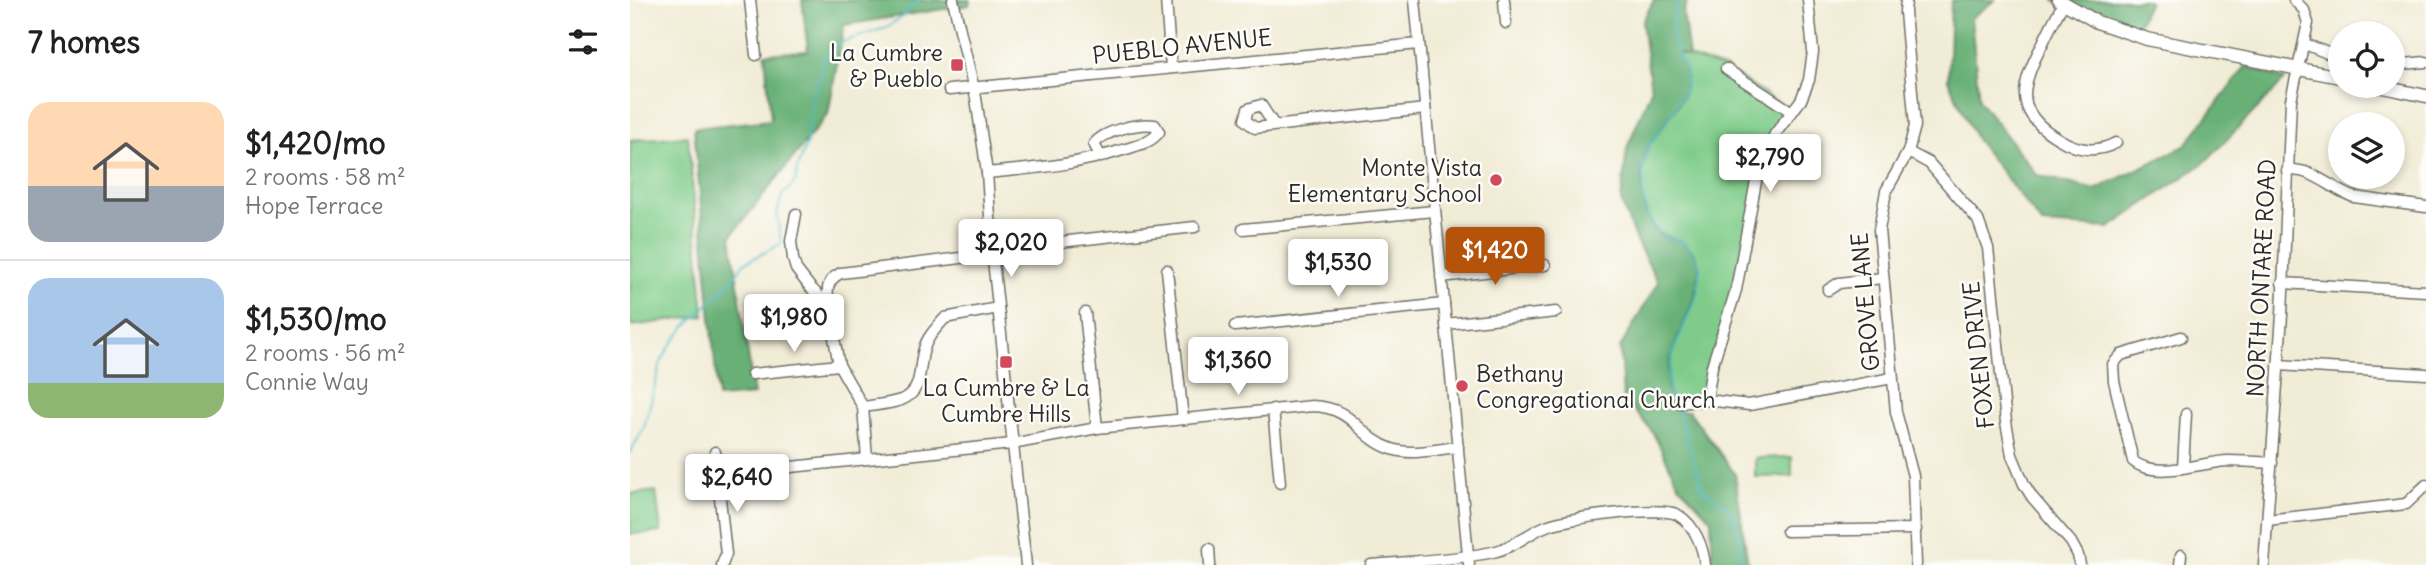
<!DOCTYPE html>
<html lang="en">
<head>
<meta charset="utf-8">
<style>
  body { margin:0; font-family:Delius,sans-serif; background:#f2f2f2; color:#202124; height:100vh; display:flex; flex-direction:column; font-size:26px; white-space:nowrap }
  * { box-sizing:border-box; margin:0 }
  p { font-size:23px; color:#757577 }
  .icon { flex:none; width:38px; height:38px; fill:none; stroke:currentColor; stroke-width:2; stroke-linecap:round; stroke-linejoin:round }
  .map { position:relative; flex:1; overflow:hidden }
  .side { display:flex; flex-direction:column; background:#fff; width:630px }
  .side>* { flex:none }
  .buttons { position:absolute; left:1698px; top:21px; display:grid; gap:14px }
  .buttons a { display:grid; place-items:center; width:77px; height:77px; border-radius:50%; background:#fff; box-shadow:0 4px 10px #0003; font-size:35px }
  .price { position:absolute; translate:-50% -60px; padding:0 16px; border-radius:7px; background:#fff; color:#222; font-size:23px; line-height:46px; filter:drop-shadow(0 2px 4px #0008) }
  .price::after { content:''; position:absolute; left:50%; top:42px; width:21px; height:16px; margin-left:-10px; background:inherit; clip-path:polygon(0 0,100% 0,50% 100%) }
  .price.current { background:#b45309; color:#fff }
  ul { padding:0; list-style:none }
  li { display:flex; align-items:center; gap:21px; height:175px; padding:0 28px }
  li+li { border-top:2px solid #e0e0e0 }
  li span { display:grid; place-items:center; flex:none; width:196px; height:140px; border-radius:21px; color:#555 }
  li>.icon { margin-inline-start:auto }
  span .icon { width:84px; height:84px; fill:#fffc; stroke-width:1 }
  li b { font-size:30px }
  h2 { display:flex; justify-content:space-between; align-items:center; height:84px; padding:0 28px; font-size:30px }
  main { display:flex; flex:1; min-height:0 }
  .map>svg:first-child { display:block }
  .green { fill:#7fcc8a; stroke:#557c5a; stroke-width:2 }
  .forest { fill:#67b076; stroke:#496e50; stroke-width:2 }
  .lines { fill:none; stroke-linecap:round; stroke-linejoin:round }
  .stream { stroke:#49b7c4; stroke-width:2 }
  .minor-casing { stroke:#706f67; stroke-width:13 }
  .major-casing { stroke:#706f67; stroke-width:15 }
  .minor { stroke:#fff; stroke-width:10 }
  .major { stroke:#fff; stroke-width:12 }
  .poi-dot { fill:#d1495b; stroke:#fdfcf7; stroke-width:2.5 }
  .labels { text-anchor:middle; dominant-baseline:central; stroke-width:5; stroke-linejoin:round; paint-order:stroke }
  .street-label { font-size:23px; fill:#2b2b2b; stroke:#fdfcf7 }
  .poi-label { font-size:23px; fill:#2b2b2b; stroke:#fdfcf7; text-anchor:end }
</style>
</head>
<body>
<main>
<section class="side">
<h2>7 homes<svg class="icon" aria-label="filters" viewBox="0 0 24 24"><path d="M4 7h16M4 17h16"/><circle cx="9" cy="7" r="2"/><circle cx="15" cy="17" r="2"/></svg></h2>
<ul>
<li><span style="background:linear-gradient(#ffd9b3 60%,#9aa5b1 0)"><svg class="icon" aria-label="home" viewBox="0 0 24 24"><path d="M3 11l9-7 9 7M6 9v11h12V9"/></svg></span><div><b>$1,420/mo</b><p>2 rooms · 58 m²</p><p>Hope Terrace</p></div></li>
<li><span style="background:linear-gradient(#a9c7e8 75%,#8fb573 0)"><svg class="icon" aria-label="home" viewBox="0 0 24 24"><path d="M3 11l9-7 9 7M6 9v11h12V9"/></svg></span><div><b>$1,530/mo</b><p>2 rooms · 56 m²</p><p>Connie Way</p></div></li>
</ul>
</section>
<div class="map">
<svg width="1796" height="565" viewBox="0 0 1796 565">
  <rect width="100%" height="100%" fill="#fdfcf7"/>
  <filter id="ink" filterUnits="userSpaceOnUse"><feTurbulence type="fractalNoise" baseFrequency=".0143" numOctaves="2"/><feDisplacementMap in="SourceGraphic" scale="14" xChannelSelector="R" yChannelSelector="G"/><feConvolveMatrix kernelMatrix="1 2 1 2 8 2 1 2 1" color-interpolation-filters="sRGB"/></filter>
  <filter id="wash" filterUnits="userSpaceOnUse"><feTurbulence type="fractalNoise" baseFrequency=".00686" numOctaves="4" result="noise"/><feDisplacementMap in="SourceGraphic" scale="28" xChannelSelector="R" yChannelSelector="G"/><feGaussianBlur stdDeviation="1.57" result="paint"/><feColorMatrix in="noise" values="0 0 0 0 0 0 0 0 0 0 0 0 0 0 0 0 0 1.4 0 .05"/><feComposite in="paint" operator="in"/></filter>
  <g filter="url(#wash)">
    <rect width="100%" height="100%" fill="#f1ecd6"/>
    <g class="green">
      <path d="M1047,53L1096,69L1162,112L1139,145L1077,400L1049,403L1050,411C1047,406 1043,402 1041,397C1029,370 1057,319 1067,294L1046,239C1007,233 1006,173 1020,144C1025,134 1035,127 1039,117C1045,105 1045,68 1047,53Z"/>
      <path d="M58,136L74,316L0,326V140Z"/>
      <path d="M1162,457V476L1125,477V458Z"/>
      <path d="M26,491L31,532L0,534V494Z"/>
    </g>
    <g class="forest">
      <path d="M172,0H340L339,5L214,25L198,114L101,236L124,395L88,398L64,128L141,120L135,54L178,51Z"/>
      <path d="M1024,0H1058L1053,12L1059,57L1047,53C1050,60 1055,66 1056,73C1061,108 1018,130 1013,163C1010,185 1011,223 1033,237C1037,239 1044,238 1049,240C1058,244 1070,260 1069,269C1069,310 1030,352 1039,392C1041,399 1046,405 1050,411H1059L1105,474L1118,565H1083L1081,519L1049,485L1023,433L993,396L990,348L1028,282L1006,241L991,201L997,148L1021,90L1012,22Z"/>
      <path d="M1323,0H1365L1341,18L1349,100L1407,175L1465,190L1555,146L1616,66L1655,80L1574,163L1479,228L1412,224L1346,139L1318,80L1321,2Z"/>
      <path d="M1424,0H1516L1519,2L1503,35Z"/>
    </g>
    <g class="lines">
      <g class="stream">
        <path d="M1044,402L1040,395L1038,379L1043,352L1067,294L1070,266L1056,244L1046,239L1034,237L1018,219L1013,194V161L1021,141L1040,117L1056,88V71L1047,53L1041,31L1048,0"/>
        <path d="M1047,406L1073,490L1097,506L1104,519L1111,541L1108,565"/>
        <path d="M0,453L14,428L31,362L40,346L55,327L102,281L114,263L151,244L147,213L153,192H156L166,181L167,169L176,145L183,95L196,57L207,44L255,28L272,17L288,0"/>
      </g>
    </g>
  </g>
  <g filter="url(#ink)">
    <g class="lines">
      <defs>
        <g id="minor">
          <path d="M120,0L126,55"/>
          <path d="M323,0L346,98L357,173L363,260L396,565"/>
          <path d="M536,0L541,68"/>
          <path d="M785,0L839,565"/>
          <path d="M874,0L876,23"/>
          <path d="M1276,0L1275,12L1285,126L1278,152L1256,191L1249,230L1266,412L1283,476L1286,565"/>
          <path d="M1434,3C1425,17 1418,32 1411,47C1390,87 1384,113 1429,139C1448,151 1466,153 1486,143"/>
          <path d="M1675,44L1710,58"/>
          <path d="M1762,65L1796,62"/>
          <path d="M1096,69L1162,112"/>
          <path d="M319,90L789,44"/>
          <path d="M644,125L631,105L618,109L615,120L625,128L795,109"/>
          <path d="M1278,152L1299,163L1348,220L1358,248L1376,422L1382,455L1394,484L1402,497L1441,542L1448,555L1450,565"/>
          <path d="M1657,171C1681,166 1702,190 1724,197L1796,207"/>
          <path d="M357,173C408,168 447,165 496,149C508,145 521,143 529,132L525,125C508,123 475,130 464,144L471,157"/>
          <path d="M166,214L161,241L163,259L166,269L180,287L198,305L209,365L233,407L237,459"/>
          <path d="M613,229L804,211"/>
          <path d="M537,270L553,419"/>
          <path d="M811,277L915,265"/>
          <path d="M1652,283L1796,291"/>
          <path d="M1198,290L1209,283L1252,278"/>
          <path d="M198,305C197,290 196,280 211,273L355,255L399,243H421L565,227"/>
          <path d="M455,313L467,428"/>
          <path d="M816,324L926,312"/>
          <path d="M605,326L814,304"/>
          <path d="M1551,337L1491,355L1483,364L1484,381L1503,461C1524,480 1572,462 1598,461C1613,461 1627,462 1642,463"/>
          <path d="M1648,365L1796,374"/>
          <path d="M122,374L209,365"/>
          <path d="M1077,400L1082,366L1106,290L1126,181L1132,161L1145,134L1171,100L1179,80L1183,52L1178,0"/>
          <path d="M1049,403L1077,400L1119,405L1262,378"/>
          <path d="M233,407C245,405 259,404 271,400C294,392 288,367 294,349C297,337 307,327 315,318L368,308"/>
          <path d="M643,409L650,483"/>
          <path d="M85,452L96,554L92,565"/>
          <path d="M1553,467L1556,414"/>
          <path d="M132,470L382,444L467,428L682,406C725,407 728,438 762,449C782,456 807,449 828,447"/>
          <path d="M1637,520L1776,504L1796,485"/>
          <path d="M1157,531L1286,529"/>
          <path d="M579,549L580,565"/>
          <path d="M741,565C781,561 824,560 863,552C883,548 898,533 916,526C936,518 1031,505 1048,515C1065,525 1073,547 1075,565"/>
          <path d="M1550,565L1551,555"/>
          <path d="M1634,565L1652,315L1661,100L1678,23L1674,10L1664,0"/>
        </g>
        <g id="major">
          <path d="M1429,0L1467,22L1517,39L1710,77"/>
          <path d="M1748,86L1796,96"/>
        </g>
      </defs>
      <use href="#minor" class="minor-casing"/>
      <use href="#major" class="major-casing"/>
      <use href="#minor" class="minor"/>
      <use href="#major" class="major"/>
    </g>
  </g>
  <g class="poi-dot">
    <rect x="320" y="58" width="14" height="14" rx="3.5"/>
    <circle cx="866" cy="180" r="7"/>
    <rect x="369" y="355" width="14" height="14" rx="3.5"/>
    <circle cx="832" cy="386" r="7"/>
  </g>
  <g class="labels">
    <g class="street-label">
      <text transform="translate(552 46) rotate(-6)">PUEBLO AVENUE</text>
      <text transform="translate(1631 278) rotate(-87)">NORTH ONTARE ROAD</text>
      <text transform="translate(1235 302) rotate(-95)">GROVE LANE</text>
      <text transform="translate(1348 355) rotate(-96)">FOXEN DRIVE</text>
    </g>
    <g class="poi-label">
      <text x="313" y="52">La Cumbre<tspan x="313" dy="26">&amp; Pueblo</tspan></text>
      <text x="852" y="167">Monte Vista<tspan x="852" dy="26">Elementary School</tspan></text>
      <text x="846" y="373" text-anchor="start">Bethany<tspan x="846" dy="26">Congregational Church</tspan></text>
      <text x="376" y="387" text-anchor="middle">La Cumbre &amp; La<tspan x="376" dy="26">Cumbre Hills</tspan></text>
    </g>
  </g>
</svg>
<div class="buttons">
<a><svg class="icon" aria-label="locate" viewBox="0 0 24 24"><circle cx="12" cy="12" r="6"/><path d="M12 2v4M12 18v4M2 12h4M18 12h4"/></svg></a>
<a><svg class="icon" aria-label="layers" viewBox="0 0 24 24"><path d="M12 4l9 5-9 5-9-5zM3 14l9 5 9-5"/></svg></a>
</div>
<b class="price" style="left:1140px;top:194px">$2,790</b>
<b class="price" style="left:381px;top:279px">$2,020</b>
<b class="price current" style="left:865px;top:287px">$1,420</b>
<b class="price" style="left:708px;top:299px">$1,530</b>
<b class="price" style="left:164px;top:354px">$1,980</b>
<b class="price" style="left:608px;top:397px">$1,360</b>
<b class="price" style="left:107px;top:514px">$2,640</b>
</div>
</main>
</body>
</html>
